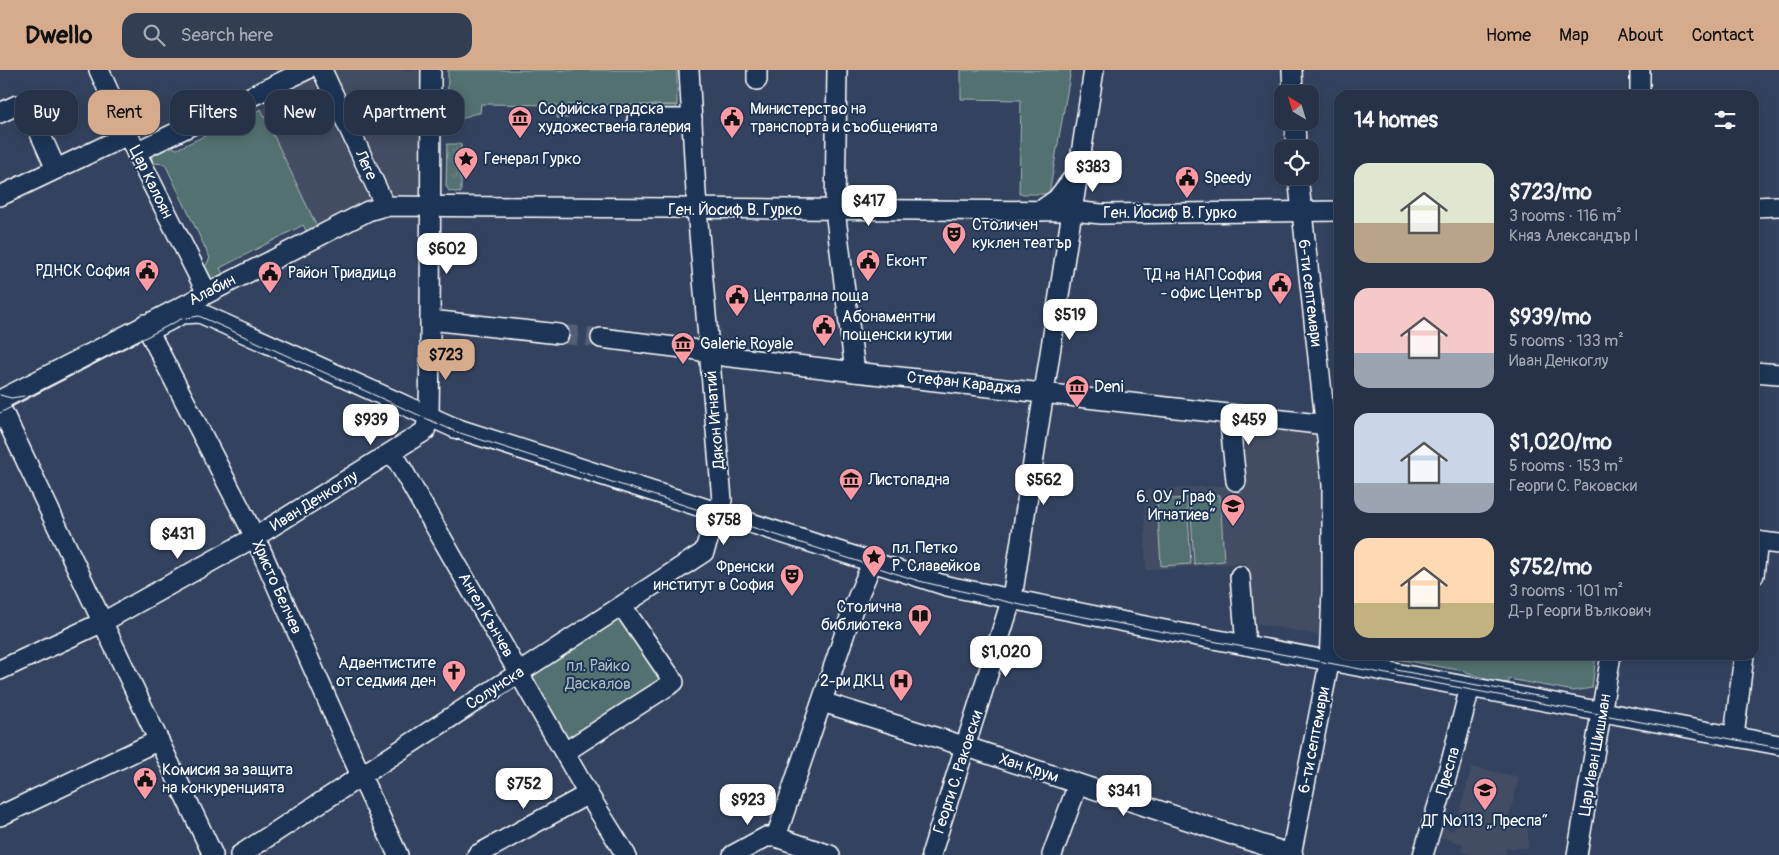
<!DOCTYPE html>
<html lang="en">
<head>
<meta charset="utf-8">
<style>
  body { margin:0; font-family:Pangolin,sans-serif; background:#323e52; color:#f1f3f6; height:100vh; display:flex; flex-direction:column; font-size:19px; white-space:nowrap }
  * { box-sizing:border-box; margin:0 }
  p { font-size:16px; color:#a4aab4 }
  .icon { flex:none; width:28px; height:28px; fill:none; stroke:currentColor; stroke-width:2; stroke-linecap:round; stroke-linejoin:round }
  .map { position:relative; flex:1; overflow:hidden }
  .panel { position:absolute; left:1334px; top:20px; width:425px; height:570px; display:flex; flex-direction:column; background:#263247; border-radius:15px; box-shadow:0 2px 12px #0003,0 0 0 1px #424d60 }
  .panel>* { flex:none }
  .banner { position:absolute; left:15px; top:20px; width:475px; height:45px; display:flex; gap:10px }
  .needle { width:32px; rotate:322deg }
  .fabs { position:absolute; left:1274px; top:15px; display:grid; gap:10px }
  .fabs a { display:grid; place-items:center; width:45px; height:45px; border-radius:10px; background:#263247; box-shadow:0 2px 12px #0003,0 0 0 1px #424d60; font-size:25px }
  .price { position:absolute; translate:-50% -42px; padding:0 11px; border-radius:10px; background:#fff; color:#222; font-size:16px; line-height:32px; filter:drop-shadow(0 1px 2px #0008) }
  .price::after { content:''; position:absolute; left:50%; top:30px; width:15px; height:11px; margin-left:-8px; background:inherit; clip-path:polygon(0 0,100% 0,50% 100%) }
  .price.active { background:#d6ab8b; color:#111 }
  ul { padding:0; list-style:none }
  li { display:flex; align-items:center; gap:15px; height:125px; padding:0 20px }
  li span { display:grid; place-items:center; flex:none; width:140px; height:100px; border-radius:15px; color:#555 }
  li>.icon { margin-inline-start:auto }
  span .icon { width:60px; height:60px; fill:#fffc; stroke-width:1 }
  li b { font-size:21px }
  h2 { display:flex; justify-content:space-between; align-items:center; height:60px; padding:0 20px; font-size:21px }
  .pill { padding:0 18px; border-radius:15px; background:#263247; box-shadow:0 2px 12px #0003,0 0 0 1px #424d60; font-size:18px; line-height:45px }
  .pill.active { background:#d6ab8b; color:#111 }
  header { display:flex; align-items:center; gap:30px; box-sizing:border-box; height:70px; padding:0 25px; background:#d6ab8b; color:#111 }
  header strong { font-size:24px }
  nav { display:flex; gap:28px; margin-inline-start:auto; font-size:18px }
  .search { width:350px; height:45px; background:#323e52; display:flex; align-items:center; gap:12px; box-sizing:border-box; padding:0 18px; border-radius:15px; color:#a4aab4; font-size:19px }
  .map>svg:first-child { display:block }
  .built { fill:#434d64 }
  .grass { fill:url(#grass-tufts); stroke:#a8b8b8 }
  .green { fill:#527170; stroke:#a8b8b8 }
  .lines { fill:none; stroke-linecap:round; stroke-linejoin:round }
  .minor-tunnel { stroke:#525f77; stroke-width:19; stroke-dasharray:19 9; stroke-linecap:butt }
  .minor-casing { stroke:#fff; stroke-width:22 }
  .minor { stroke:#1d3557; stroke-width:19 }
  .tram { stroke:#fff; stroke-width:1 }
  .labels { text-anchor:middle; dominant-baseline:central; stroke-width:4; stroke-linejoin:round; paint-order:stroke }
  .poi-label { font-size:16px; fill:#fff; stroke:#1d3557; text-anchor:start }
  .street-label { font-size:16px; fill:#fff; stroke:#1d3557 }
  .park-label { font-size:16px; fill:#b1bfbf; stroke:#1d3557 }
</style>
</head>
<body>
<header>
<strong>Dwello</strong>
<div class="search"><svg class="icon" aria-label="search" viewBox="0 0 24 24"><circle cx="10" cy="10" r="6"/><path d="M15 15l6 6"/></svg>Search here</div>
<nav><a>Home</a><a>Map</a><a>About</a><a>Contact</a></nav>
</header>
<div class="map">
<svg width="1779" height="785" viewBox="0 0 1779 785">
  <defs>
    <pattern id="grass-tufts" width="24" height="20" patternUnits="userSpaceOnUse" patternTransform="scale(1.25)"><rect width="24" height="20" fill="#527170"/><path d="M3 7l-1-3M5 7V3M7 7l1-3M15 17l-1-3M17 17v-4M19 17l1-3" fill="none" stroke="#6c8685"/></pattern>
  </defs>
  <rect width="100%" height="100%" fill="#33435f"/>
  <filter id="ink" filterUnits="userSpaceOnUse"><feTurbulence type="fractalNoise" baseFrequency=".02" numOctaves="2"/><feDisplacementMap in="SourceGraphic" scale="10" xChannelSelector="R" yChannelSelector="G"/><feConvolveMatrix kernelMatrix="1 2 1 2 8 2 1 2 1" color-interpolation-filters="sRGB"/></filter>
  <g filter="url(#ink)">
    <g class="built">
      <path d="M326,0H423L421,124L386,125Z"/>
      <path d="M312,7L369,129L368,131L318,159L261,39L294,24V13Z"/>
      <path d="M1237,350L1318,357L1324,420L1318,565L1255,553L1246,493L1146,500L1144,420L1242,415Z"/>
      <path d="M1472,697L1519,707L1508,751L1528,752V778H1506L1505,785H1472L1461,781L1463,774L1440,767L1443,758L1454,761Z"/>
    </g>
    <g class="grass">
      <path d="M637,35H677L676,41L637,42Z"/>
      <path d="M447,74H461V123L449,121L446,116Z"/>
    </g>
    <g class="green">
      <path d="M448,0H677V35H568V48H557V35L481,34L480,43C467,43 459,54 447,54Z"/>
      <path d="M961,0H1071L1049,124H1019L1021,30L961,29Z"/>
      <path d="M261,39L318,159L308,164L303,155L220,198L225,207L213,211L204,199L210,188L165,94L154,93L150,84L165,73L177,79Z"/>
      <path d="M1220,425L1224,491L1194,494L1190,427Z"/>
      <path d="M1187,428L1191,494L1161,496L1157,430Z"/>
      <path d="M620,545L661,611L564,672L523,606Z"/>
      <path d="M1394,585H1596L1592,618L1574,621L1509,609V613L1494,612L1464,601L1397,589Z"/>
    </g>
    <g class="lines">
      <path class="minor-tunnel" d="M559,264L601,268"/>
      <defs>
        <g id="minor">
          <path d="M99,0L136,82L207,223"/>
          <path d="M322,0L385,136"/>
          <path d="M837,0L835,140L855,302"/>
          <path d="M1292,0L1293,24"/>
          <path d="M757,10V0"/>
          <path d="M1640,25V0"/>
          <path d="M0,43L17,35H25L30,41L56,99"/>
          <path d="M637,49H692"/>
          <path d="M1295,51L1296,79"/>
          <path d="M136,82L306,0"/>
          <path d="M0,126L128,65"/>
          <path d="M1754,137L1779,136"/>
          <path d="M1040,141L1057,129L1077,103"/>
          <path d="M430,250L559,264"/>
          <path d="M145,254L255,467L361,706L398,785"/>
          <path d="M149,261L182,244L200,243L455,358L947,516L1165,560L1779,675"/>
          <path d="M601,268L691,279L723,286L855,302L1327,355"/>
          <path d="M1754,302L1779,304"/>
          <path d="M0,330L368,141L385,136L1073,141L1101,144L1339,141"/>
          <path d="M0,336L213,785"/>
          <path d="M1229,344L1236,411"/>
          <path d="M393,383L588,724L626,785"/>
          <path d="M1754,471L1779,474"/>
          <path d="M1754,505L1758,471"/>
          <path d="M1240,506L1246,575"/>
          <path d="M0,600L103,552L255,467L425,361L429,344L430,272L431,0"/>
          <path d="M822,632L967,677L1293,785"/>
          <path d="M1734,666L1744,585"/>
          <path d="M565,682L674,612L622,536"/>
          <path d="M0,746L159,670"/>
          <path d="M776,767L854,536L872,493"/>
          <path d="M240,785L704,482L722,430L697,140L689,0"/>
          <path d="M477,785L588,724"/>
          <path d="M733,785L766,767H776L830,785"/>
          <path d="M931,785L1012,528L1094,0"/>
          <path d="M1052,785L1078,714"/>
          <path d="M1291,785L1329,594L1332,521V414L1298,106"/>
          <path d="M1423,785L1452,688L1470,617"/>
          <path d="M1577,785L1611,585"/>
        </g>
      </defs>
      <use href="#minor" class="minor-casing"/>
      <use href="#minor" class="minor"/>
      <g class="tram">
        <path d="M0,325L11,328L24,326"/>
        <path d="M0,343L181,249L199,246L454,361L919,511L1021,535L1779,678"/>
        <path d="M1396,600L1548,628"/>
      </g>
    </g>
  </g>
  <defs>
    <symbol id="museum-pin" viewBox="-11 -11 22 30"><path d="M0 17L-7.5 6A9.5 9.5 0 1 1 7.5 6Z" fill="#ff9aa2" stroke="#1d3557"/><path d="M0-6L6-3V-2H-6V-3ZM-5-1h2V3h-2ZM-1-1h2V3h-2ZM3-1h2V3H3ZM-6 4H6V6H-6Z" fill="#111"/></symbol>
    <symbol id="civic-pin" viewBox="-11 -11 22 30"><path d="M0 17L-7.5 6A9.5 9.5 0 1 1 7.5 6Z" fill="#ff9aa2" stroke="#1d3557"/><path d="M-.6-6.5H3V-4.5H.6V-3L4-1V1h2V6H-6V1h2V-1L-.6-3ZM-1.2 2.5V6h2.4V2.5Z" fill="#111"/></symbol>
    <symbol id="sight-pin" viewBox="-11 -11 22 30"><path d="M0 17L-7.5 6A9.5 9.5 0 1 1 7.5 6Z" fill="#ff9aa2" stroke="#1d3557"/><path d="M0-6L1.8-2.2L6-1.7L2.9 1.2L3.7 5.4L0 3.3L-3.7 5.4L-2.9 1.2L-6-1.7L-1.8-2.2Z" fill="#111"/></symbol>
    <symbol id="theatre-pin" viewBox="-11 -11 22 30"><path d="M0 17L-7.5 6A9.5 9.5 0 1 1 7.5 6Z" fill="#ff9aa2" stroke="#1d3557"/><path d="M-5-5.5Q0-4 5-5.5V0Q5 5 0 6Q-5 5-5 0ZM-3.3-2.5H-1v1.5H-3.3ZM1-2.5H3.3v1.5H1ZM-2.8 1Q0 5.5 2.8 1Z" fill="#111"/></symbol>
    <symbol id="school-pin" viewBox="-11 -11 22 30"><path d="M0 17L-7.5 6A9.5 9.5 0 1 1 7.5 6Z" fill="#ff9aa2" stroke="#1d3557"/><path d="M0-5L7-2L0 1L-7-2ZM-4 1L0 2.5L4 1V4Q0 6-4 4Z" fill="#111"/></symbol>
    <symbol id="library-pin" viewBox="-11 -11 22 30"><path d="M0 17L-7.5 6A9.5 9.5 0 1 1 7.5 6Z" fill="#ff9aa2" stroke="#1d3557"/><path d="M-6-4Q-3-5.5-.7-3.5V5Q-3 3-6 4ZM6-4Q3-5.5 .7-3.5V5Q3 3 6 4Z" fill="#111"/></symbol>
    <symbol id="church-pin" viewBox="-11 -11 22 30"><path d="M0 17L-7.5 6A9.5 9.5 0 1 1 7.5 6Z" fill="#ff9aa2" stroke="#1d3557"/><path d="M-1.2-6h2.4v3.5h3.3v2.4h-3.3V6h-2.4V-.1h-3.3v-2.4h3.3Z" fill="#111"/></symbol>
    <symbol id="hospital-pin" viewBox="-11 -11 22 30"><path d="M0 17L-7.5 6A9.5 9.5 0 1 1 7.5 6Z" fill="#ff9aa2" stroke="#1d3557"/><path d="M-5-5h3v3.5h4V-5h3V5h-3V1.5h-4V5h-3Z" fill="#111"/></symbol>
  </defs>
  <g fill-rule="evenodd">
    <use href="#museum-pin" x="506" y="34" width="28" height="38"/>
    <use href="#civic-pin" x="718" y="34" width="28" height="38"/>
    <use href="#sight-pin" x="452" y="75" width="28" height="38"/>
    <use href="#civic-pin" x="1173" y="94" width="28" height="38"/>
    <use href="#theatre-pin" x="940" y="150" width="28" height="38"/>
    <use href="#civic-pin" x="854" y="177" width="28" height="38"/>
    <use href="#civic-pin" x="133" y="187" width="28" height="38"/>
    <use href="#civic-pin" x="256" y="189" width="28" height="38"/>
    <use href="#civic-pin" x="1266" y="200" width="28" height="38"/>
    <use href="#civic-pin" x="723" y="212" width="28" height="38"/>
    <use href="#civic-pin" x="810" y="242" width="28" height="38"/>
    <use href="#museum-pin" x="669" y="260" width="28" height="38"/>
    <use href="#museum-pin" x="1063" y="303" width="28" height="38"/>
    <use href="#museum-pin" x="837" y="396" width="28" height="38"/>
    <use href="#school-pin" x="1219" y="422" width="28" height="38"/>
    <use href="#sight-pin" x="860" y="473" width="28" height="38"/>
    <use href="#theatre-pin" x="778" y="492" width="28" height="38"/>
    <use href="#library-pin" x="906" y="532" width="28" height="38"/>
    <use href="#church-pin" x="440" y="588" width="28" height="38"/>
    <use href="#hospital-pin" x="887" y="597" width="28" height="38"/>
    <use href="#civic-pin" x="131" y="695" width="28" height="38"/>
    <use href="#school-pin" x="1471" y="706" width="28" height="38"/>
  </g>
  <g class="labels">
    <g class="poi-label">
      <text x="538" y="39">Софийска градска<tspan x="538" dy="18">художествена галерия</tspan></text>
      <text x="750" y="39">Министерство на<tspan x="750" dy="18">транспорта и съобщенията</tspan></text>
      <text x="484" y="89">Генерал Гурко</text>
      <text x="1204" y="108">Speedy</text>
      <text x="972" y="155">Столичен<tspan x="972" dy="18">куклен театър</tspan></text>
      <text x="886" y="191">Еконт</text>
      <text x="130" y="201" text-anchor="end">РДНСК София</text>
      <text x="288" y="203">Район Триадица</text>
      <text x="1262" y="205" text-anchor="end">ТД на НАП София<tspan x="1262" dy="18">- офис Център</tspan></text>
      <text x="754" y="226">Централна поща</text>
      <text x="842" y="247">Абонаментни<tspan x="842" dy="18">пощенски кутии</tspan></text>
      <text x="700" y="274">Galerie Royale</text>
      <text x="1094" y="317">Deni</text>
      <text x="868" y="410">Листопадна</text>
      <text x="1216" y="427" text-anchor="end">6. ОУ „Граф<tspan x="1216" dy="18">Игнатиев“</tspan></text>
      <text x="892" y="478">пл. Петко<tspan x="892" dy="18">Р. Славейков</tspan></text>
      <text x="774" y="497" text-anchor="end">Френски<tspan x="774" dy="18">институт в София</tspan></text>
      <text x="902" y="537" text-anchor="end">Столична<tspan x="902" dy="18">библиотека</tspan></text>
      <text x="436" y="593" text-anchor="end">Адвентистите<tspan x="436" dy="18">от седмия ден</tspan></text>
      <text x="884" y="611" text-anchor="end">2-ри ДКЦ</text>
      <text x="162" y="700">Комисия за защита<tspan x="162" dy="18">на конкуренцията</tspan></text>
      <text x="1485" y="751" text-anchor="middle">ДГ №113 „Преспа“</text>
    </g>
    <g class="street-label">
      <text transform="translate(366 95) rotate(65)">Леге</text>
      <text transform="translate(151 112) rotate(64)">Цар Калоян</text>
      <text x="735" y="140">Ген. Йосиф В. Гурко</text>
      <text x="1170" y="143">Ген. Йосиф В. Гурко</text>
      <text transform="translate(212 220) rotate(-27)">Алабин</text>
      <text transform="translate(1310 223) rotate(83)">6-ти септември</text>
      <text transform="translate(964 313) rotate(6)">Стефан Караджа</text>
      <text transform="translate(715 350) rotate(-95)">Дякон Игнатий</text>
      <text transform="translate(314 431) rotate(-32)">Иван Денкоглу</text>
      <text transform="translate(277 517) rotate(66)">Христо Белчев</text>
      <text transform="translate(486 545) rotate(60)">Ангел Кънчев</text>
      <text transform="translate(495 618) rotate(-33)">Солунска</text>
      <text transform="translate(1314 670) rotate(-79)">6-ти септември</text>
      <text transform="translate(1595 685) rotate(-80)">Цар Иван Шишман</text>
      <text transform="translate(1029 698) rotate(18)">Хан Крум</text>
      <text transform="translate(1448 701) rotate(-74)">Преспа</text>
      <text transform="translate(958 702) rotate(-72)">Георги С. Раковски</text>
    </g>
    <g class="park-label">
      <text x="598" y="596">пл. Райко<tspan x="598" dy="18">Даскалов</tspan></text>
    </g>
  </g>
</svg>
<div class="fabs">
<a><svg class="needle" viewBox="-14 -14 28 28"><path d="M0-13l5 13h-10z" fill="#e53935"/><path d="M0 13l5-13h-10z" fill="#a4aab4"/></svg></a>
<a><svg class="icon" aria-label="locate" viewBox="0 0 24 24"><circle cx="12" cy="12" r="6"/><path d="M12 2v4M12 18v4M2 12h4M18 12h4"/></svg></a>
</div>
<b class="price" style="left:1093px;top:123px">$383</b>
<b class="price" style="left:869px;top:157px">$417</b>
<b class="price" style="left:447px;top:205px">$602</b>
<b class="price" style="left:1070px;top:271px">$519</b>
<b class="price active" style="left:446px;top:311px">$723</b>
<b class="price" style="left:371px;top:376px">$939</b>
<b class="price" style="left:1249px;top:376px">$459</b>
<b class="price" style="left:1044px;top:436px">$562</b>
<b class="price" style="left:724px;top:476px">$758</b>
<b class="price" style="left:178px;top:490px">$431</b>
<b class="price" style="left:1006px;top:608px">$1,020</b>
<b class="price" style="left:524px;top:740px">$752</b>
<b class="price" style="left:1124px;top:747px">$341</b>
<b class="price" style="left:748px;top:756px">$923</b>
<div class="banner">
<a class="pill">Buy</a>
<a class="pill active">Rent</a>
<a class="pill">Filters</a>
<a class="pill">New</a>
<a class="pill">Apartment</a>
</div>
<section class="panel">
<h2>14 homes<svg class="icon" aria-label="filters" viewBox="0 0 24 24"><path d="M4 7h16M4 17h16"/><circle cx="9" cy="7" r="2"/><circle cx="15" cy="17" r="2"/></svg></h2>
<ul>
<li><span style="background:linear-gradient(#dfe7d0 60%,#b9a48a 0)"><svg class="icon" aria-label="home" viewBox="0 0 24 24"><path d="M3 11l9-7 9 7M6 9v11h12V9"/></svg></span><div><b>$723/mo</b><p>3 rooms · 116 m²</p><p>Княз Александър I</p></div></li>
<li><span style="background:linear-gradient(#f6c9c9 65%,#9aa5b1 0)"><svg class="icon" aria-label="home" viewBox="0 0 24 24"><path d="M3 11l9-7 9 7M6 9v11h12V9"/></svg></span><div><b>$939/mo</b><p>5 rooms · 133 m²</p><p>Иван Денкоглу</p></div></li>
<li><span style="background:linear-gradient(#c9d6e8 70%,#9aa5b1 0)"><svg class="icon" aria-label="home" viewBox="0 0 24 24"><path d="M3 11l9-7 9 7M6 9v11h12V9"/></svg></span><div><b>$1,020/mo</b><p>5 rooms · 153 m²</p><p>Георги С. Раковски</p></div></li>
<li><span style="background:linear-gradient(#ffd9b3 65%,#c2b280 0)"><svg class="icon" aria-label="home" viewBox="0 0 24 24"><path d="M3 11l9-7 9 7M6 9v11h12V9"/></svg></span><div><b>$752/mo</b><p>3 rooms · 101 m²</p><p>Д-р Георги Вълкович</p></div></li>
</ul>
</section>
</div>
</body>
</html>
